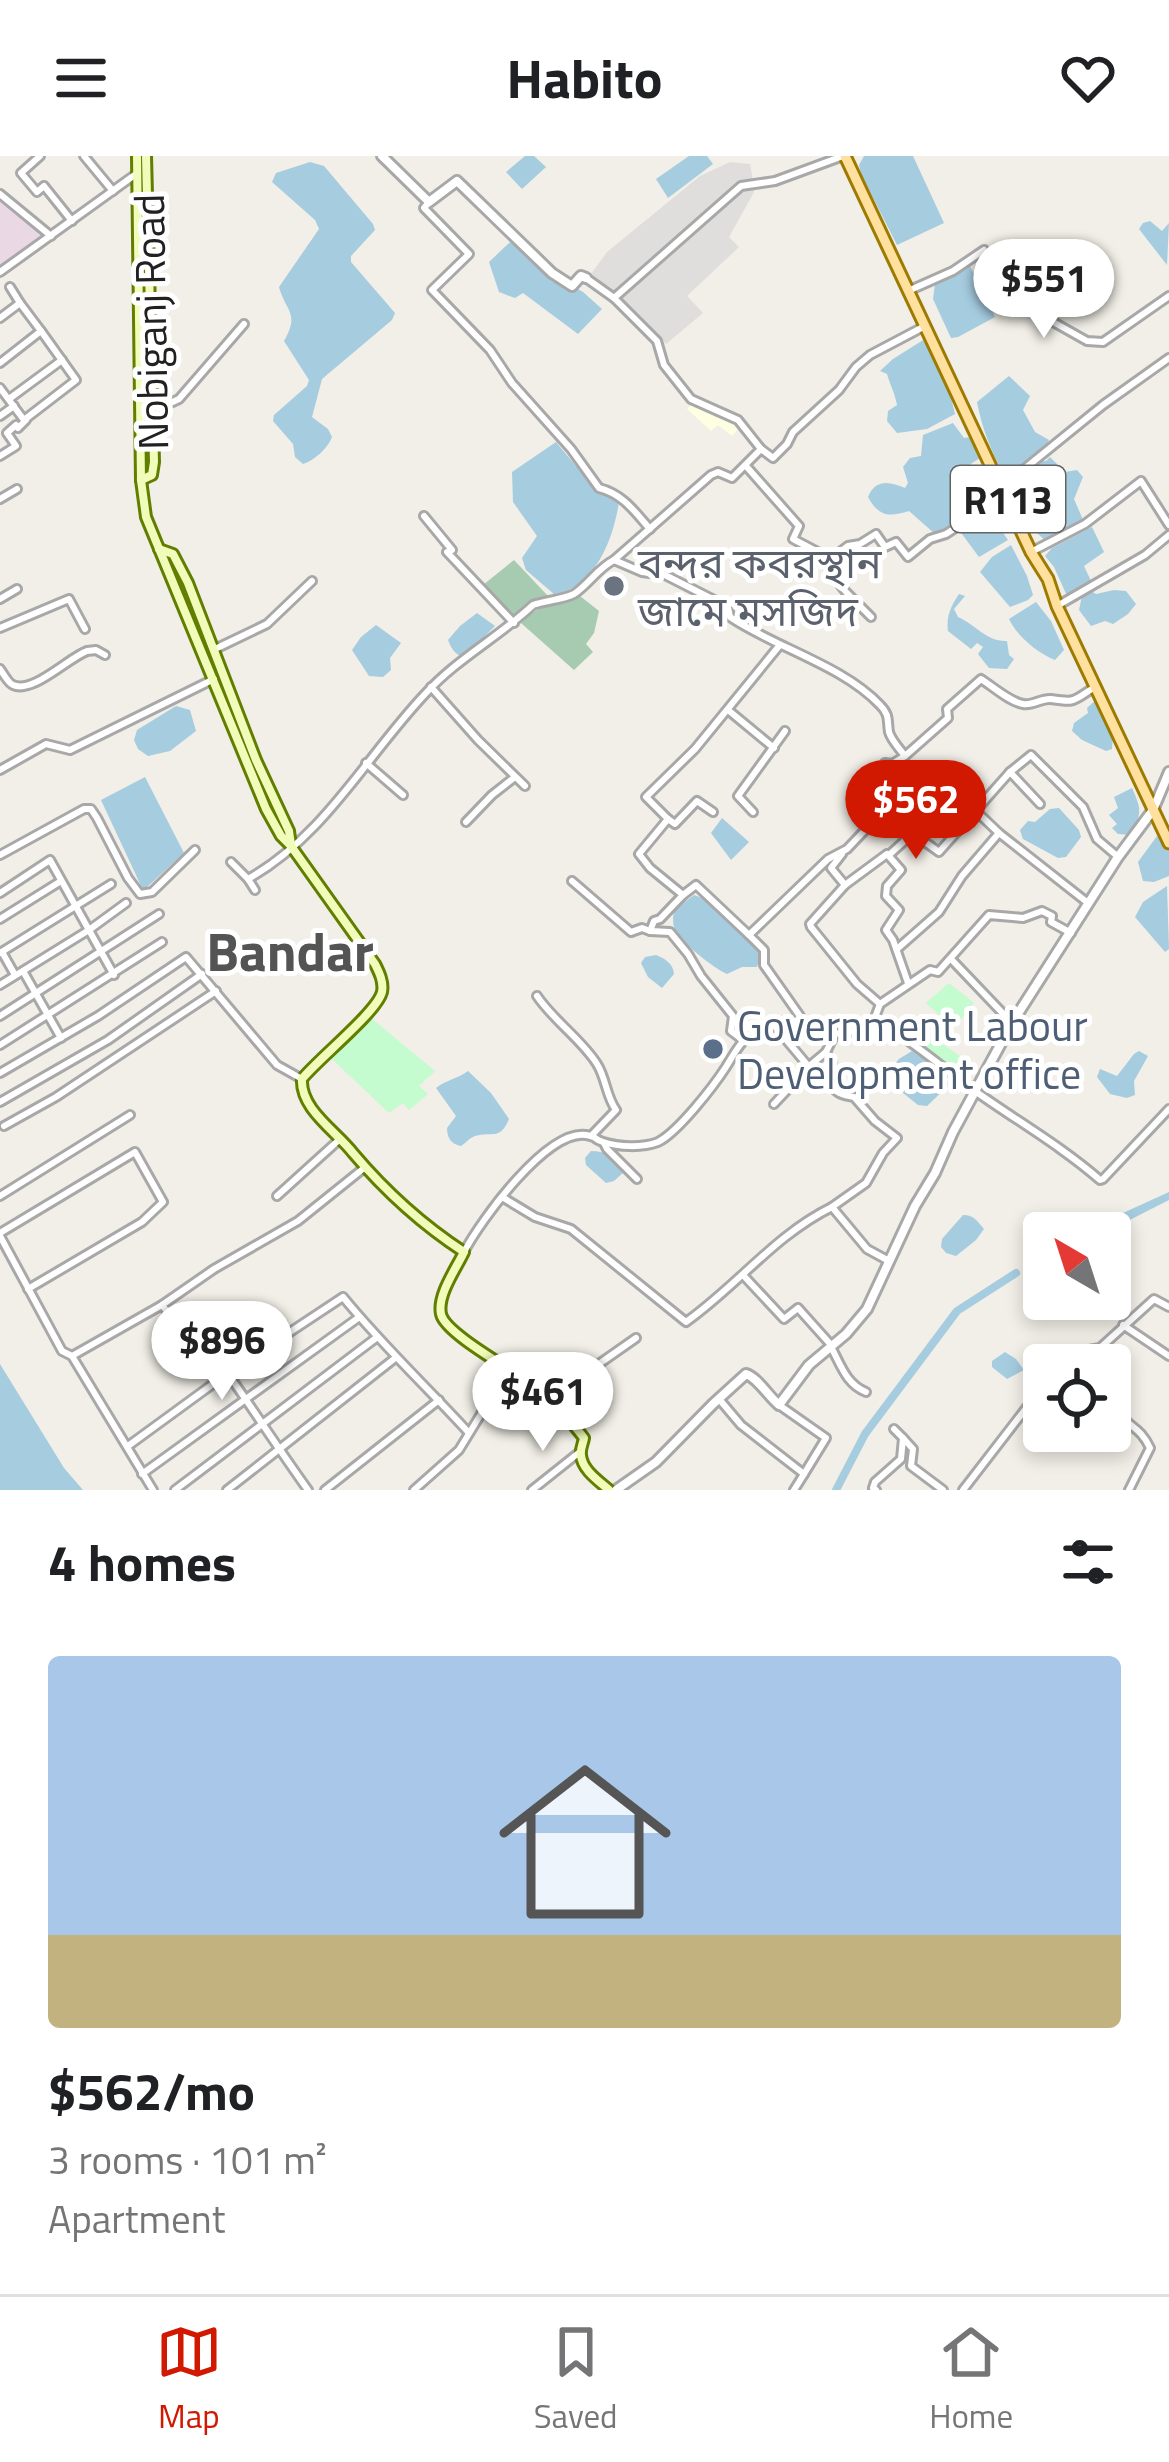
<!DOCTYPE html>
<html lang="en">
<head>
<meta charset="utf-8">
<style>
  body { margin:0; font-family:"Titillium Web","Noto Sans Bengali",sans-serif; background:#f6f6f6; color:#202124; height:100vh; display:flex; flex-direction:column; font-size:45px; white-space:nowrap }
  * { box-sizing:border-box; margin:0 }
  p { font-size:39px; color:#757577 }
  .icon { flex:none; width:66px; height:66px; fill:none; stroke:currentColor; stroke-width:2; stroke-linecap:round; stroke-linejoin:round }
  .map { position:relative; height:1334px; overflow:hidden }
  .drawer { display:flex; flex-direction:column; background:#fff; flex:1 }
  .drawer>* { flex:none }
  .needle { width:78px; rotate:321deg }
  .tools { position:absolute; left:1023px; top:1056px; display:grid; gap:24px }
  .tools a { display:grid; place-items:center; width:108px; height:108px; border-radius:12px; background:#fff; box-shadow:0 6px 18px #0003; font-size:60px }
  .price { position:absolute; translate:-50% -102px; padding:0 27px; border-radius:42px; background:#fff; color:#222; font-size:39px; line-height:78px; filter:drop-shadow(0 3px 6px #0008) }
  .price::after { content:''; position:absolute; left:50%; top:72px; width:36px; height:27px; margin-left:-18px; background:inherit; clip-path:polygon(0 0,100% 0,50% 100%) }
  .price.selected { background:#d11800; color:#fff }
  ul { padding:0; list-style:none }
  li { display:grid; align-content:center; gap:24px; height:636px; padding:0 48px }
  li span { display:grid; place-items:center; height:372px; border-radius:12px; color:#555 }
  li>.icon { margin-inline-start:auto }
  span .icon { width:216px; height:216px; fill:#fffc; stroke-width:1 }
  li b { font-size:51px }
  h2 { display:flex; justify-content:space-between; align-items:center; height:144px; padding:0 48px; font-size:51px }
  header { display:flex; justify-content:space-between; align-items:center; height:156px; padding:0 48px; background:#fff; font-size:54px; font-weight:700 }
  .menu { display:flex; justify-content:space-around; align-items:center; height:168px; border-top:3px solid #e0e0e0; background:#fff; font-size:33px; color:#757577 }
  .menu a { display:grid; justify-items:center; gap:6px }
  .menu .selected { color:#d11800 }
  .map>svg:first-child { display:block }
  .residential { fill:#dfdedd }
  .industrial { fill:#ead9e5 }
  .education { fill:#fcffe2 }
  .cemetery { fill:#a7cbb1 }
  .park { fill:#c4fbcf }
  .water { fill:#a6cce0 }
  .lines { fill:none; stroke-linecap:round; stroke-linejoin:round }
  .canal { stroke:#a6cce0; stroke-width:8 }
  .minor-casing { stroke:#a8a8a8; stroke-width:12 }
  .tertiary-casing { stroke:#a8a8a8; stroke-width:14 }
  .secondary-casing { stroke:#627e01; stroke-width:14 }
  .primary-casing { stroke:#9d7b00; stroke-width:15 }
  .minor { stroke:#fff; stroke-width:6 }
  .tertiary { stroke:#fff; stroke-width:8 }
  .secondary { stroke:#f1fcba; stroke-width:8 }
  .primary { stroke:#ffe09e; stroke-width:9 }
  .worship-dot { fill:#6b7280; stroke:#fff; stroke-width:4.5 }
  .service-dot { fill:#5c6f8a; stroke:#fff; stroke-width:4.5 }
  .labels { text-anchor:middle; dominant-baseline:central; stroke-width:10; stroke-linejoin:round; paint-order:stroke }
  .shield { fill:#fff; stroke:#646464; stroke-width:3 }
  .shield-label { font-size:39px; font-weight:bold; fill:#212121 }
  .street-label { font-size:42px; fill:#212121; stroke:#fff }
  .worship-label { font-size:42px; fill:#5b616d; stroke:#fff; text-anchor:start }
  .service-label { font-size:42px; fill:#4e5e75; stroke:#fff; text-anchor:start }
  .district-label { font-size:54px; font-weight:bold; fill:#545454; stroke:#fff }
</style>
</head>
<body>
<header><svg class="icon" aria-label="menu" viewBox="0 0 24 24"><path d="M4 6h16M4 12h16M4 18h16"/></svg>Habito<svg class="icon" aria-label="heart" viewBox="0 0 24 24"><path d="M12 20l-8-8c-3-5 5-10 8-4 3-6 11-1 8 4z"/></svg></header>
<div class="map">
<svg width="1169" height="1334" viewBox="0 0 1169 1334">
  <rect width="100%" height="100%" fill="#f1efe7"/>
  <path class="residential" d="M730,6L750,8L754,30V36L729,81L739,91L687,140L703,157L666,188L591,118L607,96L700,20Z"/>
  <path class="industrial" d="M0,40L51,79L0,115Z"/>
  <path class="education" d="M691,249L723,260L741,270L732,280L718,269L711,275L687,253Z"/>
  <g class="cemetery">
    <path d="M514,404L548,440L512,463L483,429Z"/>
    <path d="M580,440L599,455L594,477L586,488L593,496L574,514L521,467C544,444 553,451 580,440Z"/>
  </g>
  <g class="park">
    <path d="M949,827L974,847L954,872L926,847Z"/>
    <path d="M371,862L435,915L419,930L428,938L409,954L403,947L389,957L331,902Z"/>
    <path d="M932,881L966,904L958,917L925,891Z"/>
  </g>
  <g class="water">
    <path d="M525,0H534L546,11L522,33L506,16Z"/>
    <path d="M689,0H707L713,8L668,42L656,23Z"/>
    <path d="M864,0H913L944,67L897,89L861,18L859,9Z"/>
    <path d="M310,6L324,10L373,68L375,74L351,100V106L395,157L392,164L322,223L312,261L328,273L332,281C328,292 315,304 303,308L295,301L293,288L273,265L274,259L307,230L309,224L284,185C300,157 286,156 279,131L319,73L315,64L272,26L276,17Z"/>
    <path d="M1150,65L1162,75L1169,67L1167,109L1139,73L1143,67Z"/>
    <path d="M509,87H524L556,120L583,136L602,153L578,178L523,137L515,142L499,136L489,106Z"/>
    <path d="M970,110L995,161L958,181L951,182L933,143L935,127Z"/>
    <path d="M928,181L948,230L955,258L927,273L897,277L887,265L888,255L897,249C895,237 890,229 887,218L880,215L893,203Z"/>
    <path d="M1009,220L1030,240L1023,254L1035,276L1049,284C1043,300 1021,315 1005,321C992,297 982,273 977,246Z"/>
    <path d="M953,267L964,282L970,281L980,302L969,309L975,323L966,328L977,352L935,378L909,355C889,361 879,361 868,341C876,322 890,326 905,332L908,327L903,311L910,302L921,300L923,279Z"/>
    <path d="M556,286L595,333L619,346C613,384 596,429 555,439L526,414L522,402L537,380L513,346L512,316Z"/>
    <path d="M1050,301L1065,316L1077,314L1083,321L1074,343L1084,366L1047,386L1037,377L1035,362L1027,356L1014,328L1039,305H1046Z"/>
    <path d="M987,354L1008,384L979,401L959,374Z"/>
    <path d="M1092,371L1104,396L1084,410L1091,425L1084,434L1068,442L1054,411L1045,400L1052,392Z"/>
    <path d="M1011,389L1027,420L1033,439L1028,444L1010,451L980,416L992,401Z"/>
    <path d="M1114,434L1126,435L1136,448L1128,458L1113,468L1105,465L1091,470L1079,454L1082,440L1091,435L1096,438Z"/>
    <path d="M959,438L965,440L954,453L958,461C976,469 987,486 1007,485L1009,499L1014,503L1007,513L989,512L978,498L983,491L977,487L971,493L948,475C946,460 951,450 959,438Z"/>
    <path d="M1036,446L1051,465L1064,494L1055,504C1037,497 1017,480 1009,463Z"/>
    <path d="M477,457L495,470L464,501C456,500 451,492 448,484L460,470Z"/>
    <path d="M376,469L401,487L390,502L391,514L383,521L369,520L352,494L361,481Z"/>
    <path d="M1097,543L1113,578L1112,593L1106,595L1082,584L1072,575L1074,567L1088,557L1087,552Z"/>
    <path d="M176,550L190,554L196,575L170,595L148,600L138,593L134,584L137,574Z"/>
    <path d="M965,615L967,619C961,634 952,644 938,651L925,645L922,641L929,628L941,616Z"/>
    <path d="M145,621L184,697L146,732H142L101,644Z"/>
    <path d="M1132,632C1142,654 1142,658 1130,679L1118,678L1112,672L1117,668L1109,659L1118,652L1114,641Z"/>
    <path d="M1059,652L1079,674L1081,681L1066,701L1058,702L1023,683L1020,674L1028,665L1035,666L1050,653Z"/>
    <path d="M722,662L749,686L731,704L711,677Z"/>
    <path d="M1157,680L1169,695V720L1154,726L1143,725L1138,706Z"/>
    <path d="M1167,730L1169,793L1165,796L1135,761L1143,746Z"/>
    <path d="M694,739C721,747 743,776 761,797L757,811H742L727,818C715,813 682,787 676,776C672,768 673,762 674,754Z"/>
    <path d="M656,799C665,803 673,807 674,818L662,832L648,821L641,807L645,801Z"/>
    <path d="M912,895L933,909L950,928L927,950L918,949L883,921L899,903Z"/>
    <path d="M1139,895L1148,900L1134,925L1135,939L1127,942L1110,938L1097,921L1100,913L1117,920L1134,898Z"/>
    <path d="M468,915L491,937L509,963C500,985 492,975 475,980C469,982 466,987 461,990C451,988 447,982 447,972L456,960L436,932C446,924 457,923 468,915Z"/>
    <path d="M591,995C606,995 617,1002 624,1016L614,1025L606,1027L586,1009L585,1002Z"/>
    <path d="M1169,1036V1044L1104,1077H1079Z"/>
    <path d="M963,1059C974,1059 977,1065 984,1073L976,1084L956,1100L946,1097L941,1091L942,1083Z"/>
    <path d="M1005,1196L1016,1203L1024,1214L1007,1223L992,1211V1205Z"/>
    <path d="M0,1208L64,1312L83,1334H0Z"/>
  </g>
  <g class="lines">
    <path class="canal" d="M836,1334L865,1278L957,1155L1016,1117"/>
    <defs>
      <g id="minor">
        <path d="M40,0L21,17L37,36L44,30L72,65"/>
        <path d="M84,0L113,35"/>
        <path d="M0,38L51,80"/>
        <path d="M429,46L424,52L469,98L432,134L490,194L512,227L571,293L599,332C623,338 635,356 650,373"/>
        <path d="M0,116L136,18"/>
        <path d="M586,122L614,142L657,185L664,209L691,243L738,264L761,293"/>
        <path d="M10,131L20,147"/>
        <path d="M908,135L953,115L984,94L998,117L1055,167L1087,185L1103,186L1169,140"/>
        <path d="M614,142L741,30L775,25L843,0"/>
        <path d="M0,162L20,147L41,175"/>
        <path d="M0,207L41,175L76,224L24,264L0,232"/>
        <path d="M9,243L62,204"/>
        <path d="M153,255L179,243L244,168"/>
        <path d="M0,260L14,250"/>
        <path d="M0,300L16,290L7,277L16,269L18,272L26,264"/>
        <path d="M746,310L799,370L793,383L831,403L848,390L860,388L876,378L885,391L896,386L908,401L930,383L946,378L1004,340"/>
        <path d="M1002,331L1103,249L1169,202"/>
        <path d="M0,343L17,333"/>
        <path d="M424,360L452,394L447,396L514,467"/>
        <path d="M1031,396L1085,368L1141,325L1169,369"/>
        <path d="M831,403L828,412L830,416L846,436L871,461"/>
        <path d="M614,404L642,416L665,419L728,451L730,461C776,492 842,509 880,549C890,559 887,564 889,576C891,584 900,593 905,600L948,562L947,553L981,523C992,530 1010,546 1023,548C1033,550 1041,542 1051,543C1077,547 1072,545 1095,531"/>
        <path d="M0,443L17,433"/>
        <path d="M1057,450L1145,399L1169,379"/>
        <path d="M0,472L69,443L85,473"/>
        <path d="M213,494L267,468L312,425"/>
        <path d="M0,513C3,517 8,527 13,529C33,538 68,502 87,495L96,494L105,499"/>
        <path d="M431,531L478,584L525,630"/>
        <path d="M728,554L774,592"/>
        <path d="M366,607L403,639"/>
        <path d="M0,614L46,588L70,594L214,523"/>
        <path d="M1010,616L1040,648"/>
        <path d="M887,651L867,628L869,625L885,607L892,608L905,600"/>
        <path d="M976,655L999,677L1088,747"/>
        <path d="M713,656L697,645L675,668L668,663L639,698L650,712L683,739L660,763L654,765L650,775L670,776L688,798L701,820L733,860L731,875L743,884"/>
        <path d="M753,656L738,640L785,575"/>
        <path d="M668,663L646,641L695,593L779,490"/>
        <path d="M466,666L492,639L515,621"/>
        <path d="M842,698L831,712L845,729L810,768L811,771L857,828L880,848"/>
        <path d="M0,699L84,653H91L97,662L128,722L140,738L152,736L195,694"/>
        <path d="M889,699L913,677"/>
        <path d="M231,706L248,723C325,680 367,599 426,537C457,503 500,480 533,449C547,444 562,444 574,438C589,428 598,412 614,404L711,319L718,316L732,322L761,293L773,302L787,288L793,276L839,234L856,211L870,199L925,170"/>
        <path d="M248,723L255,734"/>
        <path d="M572,725L631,776L642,772L650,775"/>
        <path d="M845,729L887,698L901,714L887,730L886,740L899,754L886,774L893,784L908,827"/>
        <path d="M0,737L50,704L114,819"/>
        <path d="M683,739L696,729L749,779"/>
        <path d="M0,763L61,725"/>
        <path d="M897,793L939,756L962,720L999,677"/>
        <path d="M2,796L15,819"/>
        <path d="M0,797L111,728"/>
        <path d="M951,803L1012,867"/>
        <path d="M23,815L61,882"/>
        <path d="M0,829L89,774L126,747"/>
        <path d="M537,840C554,865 582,884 597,908C606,922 606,940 616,954L591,980"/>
        <path d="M0,860L159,758"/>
        <path d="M802,863L764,809V794L749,779L828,703L847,693L887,651L925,686L939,696L1010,616L1031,599L1083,651L1097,683L1117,700"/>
        <path d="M874,864L880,848L930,814L938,816L989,759L1023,762L1042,755L1052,760L1051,766L1071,777"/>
        <path d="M773,868L809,911"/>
        <path d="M0,889L162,786"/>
        <path d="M826,896L832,907L828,926C836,937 841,939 854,941L875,965L897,982L883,997L866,1027L832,1051"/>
        <path d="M0,917L98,860L186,801L277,909L302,923"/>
        <path d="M0,946L108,884L202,818"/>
        <path d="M774,948L790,931L789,927L826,896L835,878"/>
        <path d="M4,970L56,941L216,835"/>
        <path d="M604,987L607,993L637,1023"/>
        <path d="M0,1040L130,959"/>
        <path d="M277,1040L340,983"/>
        <path d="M502,1041L535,1061L571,1073L686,1166C737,1130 775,1079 832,1051L867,1093L889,1105"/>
        <path d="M0,1077L135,996L163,1046L142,1066L28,1133"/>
        <path d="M0,1080L62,1195L72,1200L162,1149L214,1113L298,1065L364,1012"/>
        <path d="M464,1096C481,1064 547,973 586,979C599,981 591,982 603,986C619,991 642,992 658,986C678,976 713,931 726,911C734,898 741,884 754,876C774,865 795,860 816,869C824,873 833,878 842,878C853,878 863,866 874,864C911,883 941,911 975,935C1017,965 1061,990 1100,1024L1103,1023L1169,953"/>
        <path d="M743,1119L784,1163L798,1152L832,1190"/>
        <path d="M162,1149L177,1168L187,1161C230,1217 267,1277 308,1334"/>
        <path d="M1123,1169L1169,1200"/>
        <path d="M831,1191C841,1209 846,1228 866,1236"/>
        <path d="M72,1200L153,1334"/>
        <path d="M1055,1209L1067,1198L1100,1192L1154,1143L1169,1151"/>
        <path d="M1110,1228C1116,1237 1116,1250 1121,1259C1130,1272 1140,1271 1150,1292L1129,1334"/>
        <path d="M546,1239L574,1220L596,1210L636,1182"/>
        <path d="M719,1243L741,1269L804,1318L794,1334"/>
        <path d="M779,1249L826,1282L804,1318"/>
        <path d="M903,1282L913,1293L911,1310L943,1334"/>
        <path d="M128,1290L228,1217L343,1141C382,1189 427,1231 469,1277"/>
        <path d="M142,1318L358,1162"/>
        <path d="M175,1334L376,1182"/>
        <path d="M227,1334L394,1203"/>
        <path d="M325,1334L439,1244"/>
        <path d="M414,1334L459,1294L509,1212"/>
        <path d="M532,1334L581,1295"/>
        <path d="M876,1334L873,1332L875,1326L901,1303L903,1282L894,1273"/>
        <path d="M963,1334L1044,1229"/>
      </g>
      <g id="tertiary">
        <path d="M382,0L429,46L457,25L552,117L572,130L581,120L586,122"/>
        <path d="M616,1334L656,1306L713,1248L746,1218C758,1222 768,1240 779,1249L809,1209L846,1178L867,1153L915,1050L935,1017L953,976L1012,867L1118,701L1153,654L1169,616"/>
      </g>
      <g id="secondary">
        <path d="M137,0L141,324L146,361L266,653L281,680L291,690L375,808C379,816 384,826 382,836C377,856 318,903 302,923C300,953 336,975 353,997C386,1036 421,1068 464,1096C456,1113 437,1139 441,1158C445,1179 524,1220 546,1238C560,1251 572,1267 584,1282C583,1288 580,1293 581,1299C582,1314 599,1325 609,1334"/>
        <path d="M141,324L152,319L154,306L146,0"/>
        <path d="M159,393L173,398L188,427L256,604L289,675L291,689"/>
      </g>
      <path id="primary" d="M845,0L1031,396L1048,423L1057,450L1169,687"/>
    </defs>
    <use href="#minor" class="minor-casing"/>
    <use href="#tertiary" class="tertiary-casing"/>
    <use href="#secondary" class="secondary-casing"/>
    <use href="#primary" class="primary-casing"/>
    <use href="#minor" class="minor"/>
    <use href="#tertiary" class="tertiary"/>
    <use href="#secondary" class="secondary"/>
    <use href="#primary" class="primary"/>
  </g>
  <circle class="worship-dot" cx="614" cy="430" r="12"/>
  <circle class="service-dot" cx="713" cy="893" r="12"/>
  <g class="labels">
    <rect class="shield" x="951" y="310" width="114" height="66" rx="9"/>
    <g class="shield-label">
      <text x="1008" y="343">R113</text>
    </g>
    <g class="street-label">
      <text transform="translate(150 166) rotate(-91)">Nobiganj Road</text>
    </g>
    <g class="worship-label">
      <text x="638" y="406">বন্দর কবরস্থান<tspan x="638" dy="48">জামে মসজিদ</tspan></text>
    </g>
    <g class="service-label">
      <text x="737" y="869">Government Labour<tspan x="737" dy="48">Development office</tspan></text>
    </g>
    <g class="district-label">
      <text x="290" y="795">Bandar</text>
    </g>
  </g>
</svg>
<div class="tools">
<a><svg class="needle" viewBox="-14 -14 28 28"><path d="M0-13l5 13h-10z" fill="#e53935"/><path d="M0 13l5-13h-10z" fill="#757577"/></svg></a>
<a><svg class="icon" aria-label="locate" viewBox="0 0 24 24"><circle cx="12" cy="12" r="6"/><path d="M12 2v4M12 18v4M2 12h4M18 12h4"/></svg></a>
</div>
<b class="price" style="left:1044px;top:185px">$551</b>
<b class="price selected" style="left:916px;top:706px">$562</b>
<b class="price" style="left:222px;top:1247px">$896</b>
<b class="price" style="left:543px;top:1298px">$461</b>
</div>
<section class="drawer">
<h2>4 homes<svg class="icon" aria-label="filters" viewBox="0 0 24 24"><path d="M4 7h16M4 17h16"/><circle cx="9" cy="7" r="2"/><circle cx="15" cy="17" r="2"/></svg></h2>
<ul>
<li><span style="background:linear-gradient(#a9c7e8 75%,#c2b280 0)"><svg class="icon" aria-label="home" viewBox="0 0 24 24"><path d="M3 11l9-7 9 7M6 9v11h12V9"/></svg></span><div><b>$562/mo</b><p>3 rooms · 101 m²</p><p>Apartment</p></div></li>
</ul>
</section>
<nav class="menu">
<a class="selected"><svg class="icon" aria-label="map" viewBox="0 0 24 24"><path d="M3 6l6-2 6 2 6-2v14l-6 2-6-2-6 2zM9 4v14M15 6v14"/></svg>Map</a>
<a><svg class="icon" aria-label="saved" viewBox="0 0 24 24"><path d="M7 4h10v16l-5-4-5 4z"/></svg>Saved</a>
<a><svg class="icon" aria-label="home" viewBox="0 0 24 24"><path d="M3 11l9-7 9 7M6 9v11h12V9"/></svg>Home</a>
</nav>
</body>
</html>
